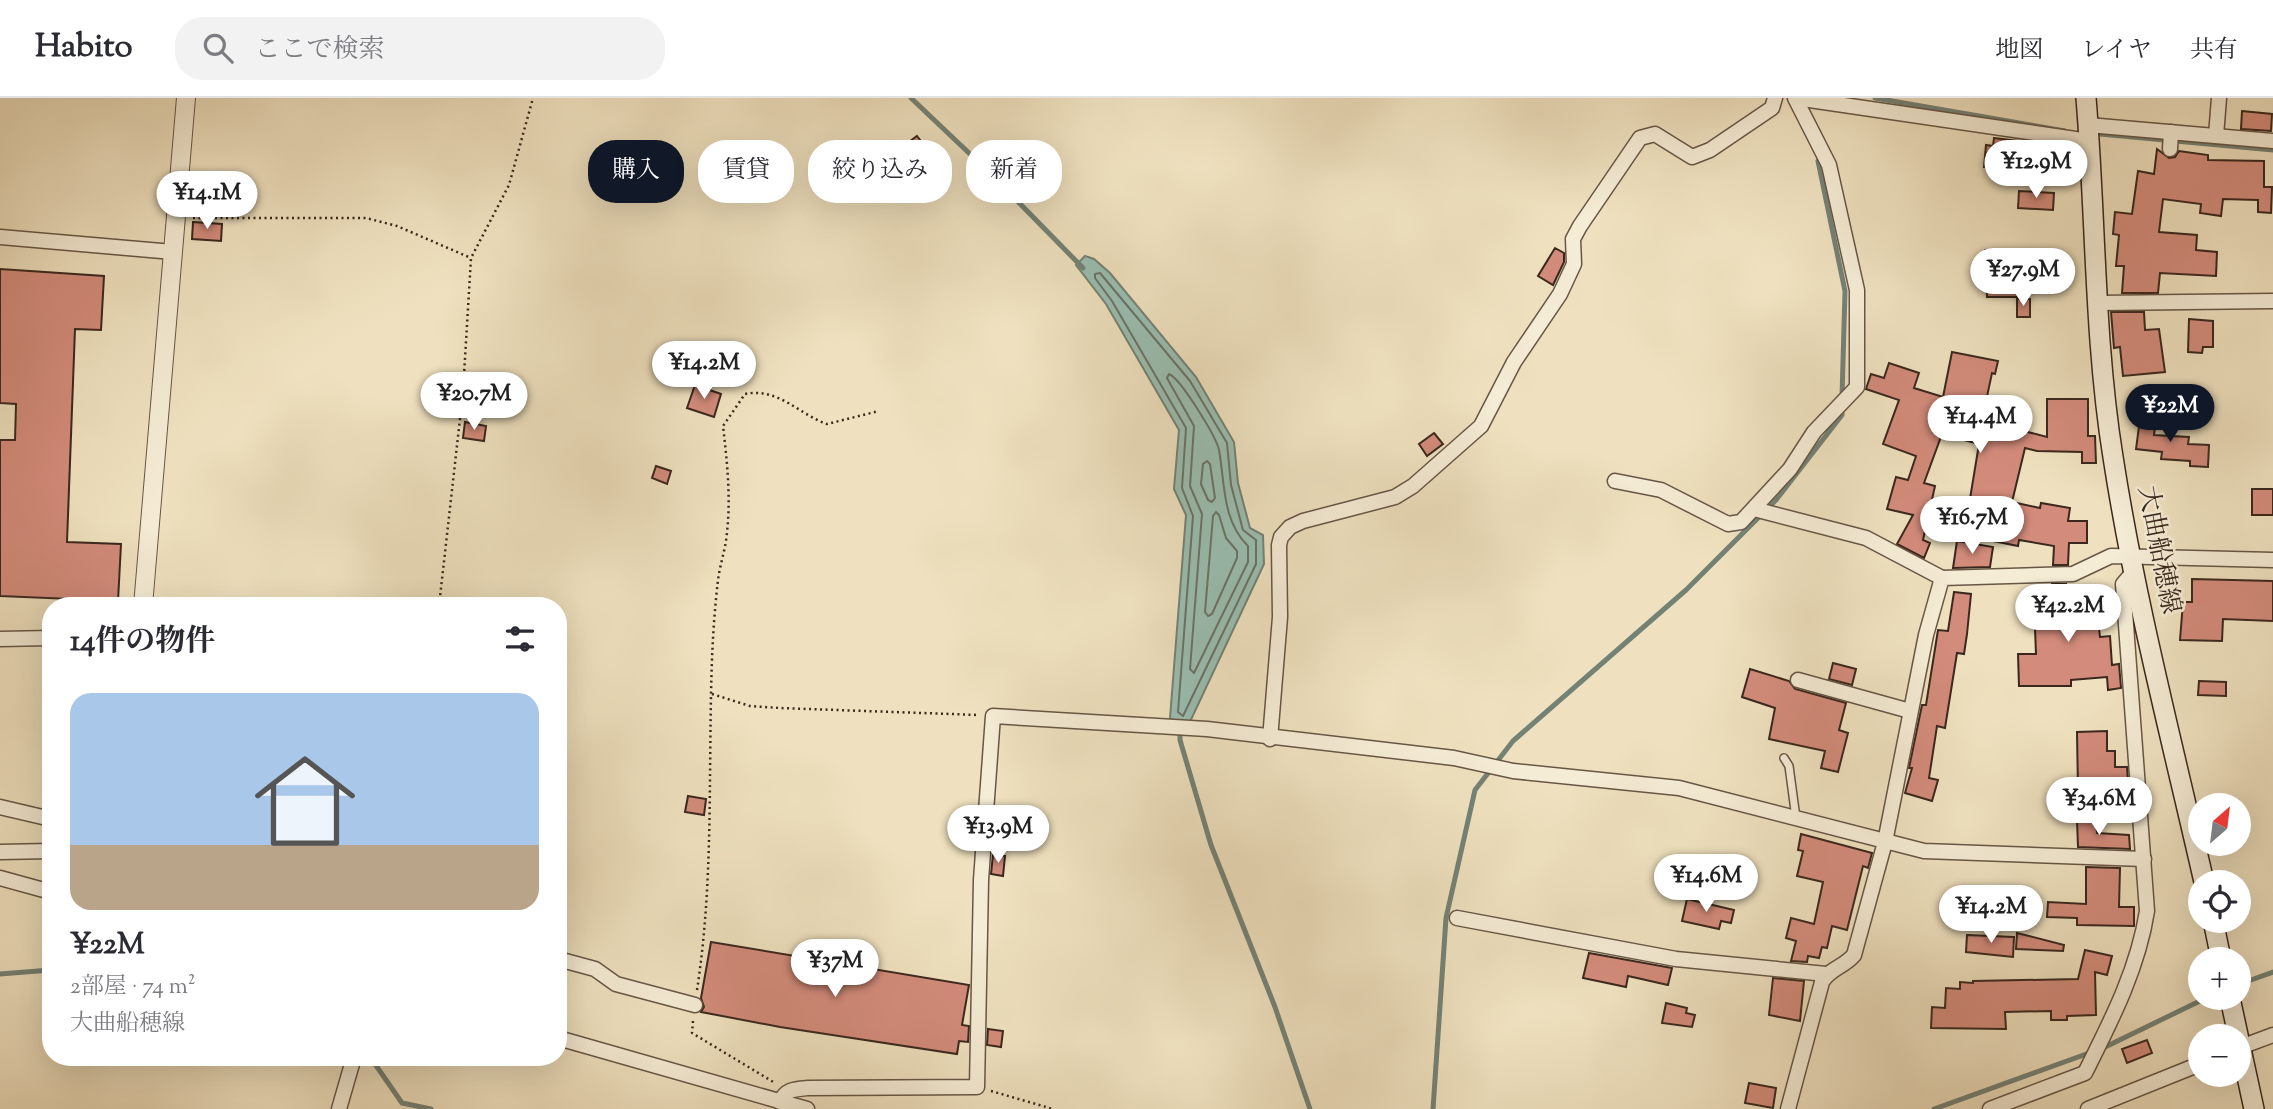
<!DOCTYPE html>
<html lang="ja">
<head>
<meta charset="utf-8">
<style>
  body { margin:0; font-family:"Sorts Mill Goudy","Noto Serif JP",serif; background:#f2f2f3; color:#2b2b33; height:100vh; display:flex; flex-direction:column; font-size:26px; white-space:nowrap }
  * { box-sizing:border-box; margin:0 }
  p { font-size:23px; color:#7c7c81 }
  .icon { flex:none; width:38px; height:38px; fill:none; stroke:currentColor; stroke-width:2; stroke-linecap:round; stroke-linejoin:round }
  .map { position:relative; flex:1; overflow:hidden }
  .sheet { position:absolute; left:42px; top:499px; width:525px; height:469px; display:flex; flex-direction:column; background:#fff; border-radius:28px; box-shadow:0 7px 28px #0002 }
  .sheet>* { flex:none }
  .guide { position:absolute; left:588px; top:42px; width:665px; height:63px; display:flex; gap:14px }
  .needle { width:46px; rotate:28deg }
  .tools { position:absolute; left:2188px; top:695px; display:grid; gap:14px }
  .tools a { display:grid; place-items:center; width:63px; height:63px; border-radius:50%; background:#fff; box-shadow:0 7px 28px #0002; font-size:35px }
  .price { position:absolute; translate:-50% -60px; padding:0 16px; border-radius:24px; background:#fff; color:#222; font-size:23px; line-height:46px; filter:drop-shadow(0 2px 4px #0008) }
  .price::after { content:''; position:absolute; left:50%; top:42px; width:21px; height:16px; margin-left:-10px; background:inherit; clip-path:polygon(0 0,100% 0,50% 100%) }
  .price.on { background:#111827; color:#fff }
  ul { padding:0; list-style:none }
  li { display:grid; align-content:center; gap:14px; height:371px; padding:0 28px }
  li+li { border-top:2px solid #e1e1e2 }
  li span { display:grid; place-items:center; height:217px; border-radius:21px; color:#555 }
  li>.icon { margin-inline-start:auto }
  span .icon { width:126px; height:126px; fill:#fffc; stroke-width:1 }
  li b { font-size:30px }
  h2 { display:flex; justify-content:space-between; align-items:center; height:84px; padding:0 28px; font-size:30px }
  .pill { padding:0 24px; border-radius:28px; background:#fff; box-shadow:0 7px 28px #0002; font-size:24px; line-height:63px }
  .pill.on { background:#111827; color:#fff }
  header { display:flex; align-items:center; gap:42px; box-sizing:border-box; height:98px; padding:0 35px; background:#fff; border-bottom:2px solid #e1e1e2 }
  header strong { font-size:33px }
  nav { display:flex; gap:38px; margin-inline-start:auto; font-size:24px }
  .search { width:490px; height:63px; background:#f2f2f3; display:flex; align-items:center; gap:18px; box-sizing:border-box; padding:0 24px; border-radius:28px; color:#7c7c81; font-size:26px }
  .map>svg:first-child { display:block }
  .water { fill:#9abeb1; stroke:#748276; stroke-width:2 }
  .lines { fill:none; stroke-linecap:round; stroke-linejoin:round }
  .shore { stroke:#6a7367; stroke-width:2 }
  .stream { stroke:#748276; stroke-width:5 }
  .building { fill:#d38b7b; stroke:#3a281d; stroke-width:2 }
  .service-casing { stroke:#675646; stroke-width:10 }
  .minor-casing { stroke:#675646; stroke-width:17 }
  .tertiary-casing { stroke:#675646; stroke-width:20 }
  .secondary-casing { stroke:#3a281d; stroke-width:22 }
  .path { stroke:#3a281d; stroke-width:2.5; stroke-dasharray:2 3.5; stroke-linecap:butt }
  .service { stroke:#f5ecd5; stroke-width:7 }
  .minor { stroke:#f5ecd5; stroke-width:14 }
  .tertiary { stroke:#f5ecd5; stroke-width:18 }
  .secondary { stroke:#f5ecd5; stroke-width:19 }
  .labels { text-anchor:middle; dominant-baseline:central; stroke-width:5; stroke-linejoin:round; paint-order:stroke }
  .street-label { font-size:26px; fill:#3a281d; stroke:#f5ecd5 }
</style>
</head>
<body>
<header>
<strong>Habito</strong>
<div class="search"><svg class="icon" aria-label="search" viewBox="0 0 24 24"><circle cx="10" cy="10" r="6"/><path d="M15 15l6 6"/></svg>ここで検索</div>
<nav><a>地図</a><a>レイヤ</a><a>共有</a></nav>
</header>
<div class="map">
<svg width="2273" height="1011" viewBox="0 0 2273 1011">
  <rect width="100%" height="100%" fill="#efe1bf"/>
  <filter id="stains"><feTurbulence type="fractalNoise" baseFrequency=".00286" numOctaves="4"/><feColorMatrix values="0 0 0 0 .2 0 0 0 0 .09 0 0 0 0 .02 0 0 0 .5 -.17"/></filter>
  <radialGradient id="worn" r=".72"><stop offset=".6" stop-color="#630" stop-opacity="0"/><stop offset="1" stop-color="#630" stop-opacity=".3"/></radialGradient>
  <path class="water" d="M1085,158L1094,161L1110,175L1196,279L1234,344L1238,385L1250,430L1263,437L1264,466L1189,626L1176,624L1170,620L1186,417L1174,391L1179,332L1106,206L1076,167Z"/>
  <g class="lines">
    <g class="shore">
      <path d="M1100,175L1190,283L1227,345L1231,387L1243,432L1256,442V466L1183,618L1178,614L1193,418L1182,390L1186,330L1112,203L1095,180V176Z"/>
      <path d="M1169,276C1180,280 1216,338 1219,352C1225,385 1222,423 1248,448V464L1194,575L1190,571L1202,416L1190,388L1194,328L1167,280Z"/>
      <path d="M1207,363L1210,366L1215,400L1212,404L1208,402L1201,386L1203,366Z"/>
      <path d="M1216,414L1219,417L1226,440L1237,453V460L1212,516L1208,518L1205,514L1213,418Z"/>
    </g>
    <g class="stream">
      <path d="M911,0L990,75L1083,170"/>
      <path d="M1875,0L2065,33"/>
      <path d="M2100,36L2273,52"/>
      <path d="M1818,63L1845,193L1842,299"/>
      <path d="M1180,630V642L1211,747L1275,909L1310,1011"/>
      <path d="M0,876L51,872"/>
      <path d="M2251,882L2273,874"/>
      <path d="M2101,951L2202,902"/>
      <path d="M358,959L375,966L402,1005L431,1011"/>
      <path d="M1433,1011L1446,820L1475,692L1513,643L1686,492L1776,402L1842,317V309"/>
      <path d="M1934,1011L2092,954"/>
    </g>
  </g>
  <g class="building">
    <path d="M2242,13L2272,16L2271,33L2241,31Z"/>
    <path d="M917,38L927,51L915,61L905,47Z"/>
    <path d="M1994,40L2050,47L2049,61L1998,56L1997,70L1984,69L1986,47L1993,48Z"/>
    <path d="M2157,51L2169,60L2175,59L2179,53L2208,57V62L2264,63V89H2272L2271,115L2258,114V102L2223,101L2221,118L2200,115L2201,106L2163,101L2159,134L2197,137L2196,152L2217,154L2216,178L2160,175L2158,195H2122L2124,168H2116L2119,137L2113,136L2115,114L2132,116L2138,73L2154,76Z"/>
    <path d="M2019,93L2054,95L2053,112L2018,110Z"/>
    <path d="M193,124L222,126L221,143L192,141Z"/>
    <path d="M1555,150L1564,155V164L1553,187L1538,178Z"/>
    <path d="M2022,151L2019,199H1987L1985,152Z"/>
    <path d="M0,171L104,178L101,232L75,231L67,444L121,446L118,503L0,498V342H15L16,306L0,305Z"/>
    <rect x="2017" y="201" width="13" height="18"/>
    <path d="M2111,214H2144L2145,232L2159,231L2165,274L2123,278L2120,249L2114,250Z"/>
    <path d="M2189,221L2213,223V249H2203L2202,255L2188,254Z"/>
    <path d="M1952,254L1998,263L1995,276L1992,275L1982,322L2047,339V301H2088V338H2095L2096,365H2082V354L2037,353L2025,350L2012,404L2040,410L2041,405L2070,410L2068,423H2087V445H2069L2068,467H2053L2054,448L2019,442L2018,448L1988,442L1993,418L1968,413L1979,346L1942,336L1924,385L1935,388L1923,442L1930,445L1924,460L1897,446L1913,417L1887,411L1896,379L1908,382L1916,358L1883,346L1899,302L1866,291L1871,276L1884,280L1889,265L1919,275L1914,290L1943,299Z"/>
    <path d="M695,287L721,296L714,319L687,310Z"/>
    <path d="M2141,313L2157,315L2154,337L2189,339L2188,346L2209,347L2208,369L2190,368V363L2161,361L2162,354L2136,351Z"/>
    <path d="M465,324L486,328L484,343L463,340Z"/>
    <path d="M1434,335L1443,346L1427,358L1419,346Z"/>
    <path d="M656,368L671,373L667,386L652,380Z"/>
    <rect x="2252" y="391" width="21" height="26"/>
    <path d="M1957,443L1993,449L1990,469L1953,470Z"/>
    <path d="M2192,481L2273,483V523L2223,521L2222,543L2180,542L2183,504H2192Z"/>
    <path d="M2052,486H2066V497H2095L2100,539L2110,538L2112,567L2119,566L2121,590L2108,592L2107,579L2071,582V588H2019L2018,556H2036L2035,530L2042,529L2043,494H2051Z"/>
    <path d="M1954,494L1971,496L1967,536L1964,556L1957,555L1945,630L1937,628L1929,680L1938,682L1932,703L1905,695L1912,670H1909L1922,607H1926L1938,532L1948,533Z"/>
    <path d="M1833,565L1856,571L1852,587L1829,581Z"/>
    <path d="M1750,571L1789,583L1795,591L1846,605L1839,632L1848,635L1838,674L1821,670L1825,653L1769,641L1775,610L1742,599Z"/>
    <path d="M2199,583L2226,584V598L2198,597Z"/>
    <path d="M2107,633V653H2115V669H2127L2129,698H2118V692L2078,693L2077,634Z"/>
    <path d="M688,698L706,701L704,717L685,714Z"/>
    <path d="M2077,722H2096L2097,735L2129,737L2130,751L2078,749Z"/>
    <path d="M1801,736L1872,755L1868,770L1863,768L1847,832L1832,828L1827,850L1822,849L1819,860L1808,858L1807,864L1791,863L1796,843L1786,840L1791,820L1814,826L1823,784L1797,778L1803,753L1798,752Z"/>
    <path d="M993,757L1005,758L1003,778L991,776Z"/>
    <path d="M2086,769L2120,770L2119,809H2134V828L2077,827V820L2047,819L2048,804L2086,806Z"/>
    <path d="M1687,801L1734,812L1731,825L1721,823L1719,831L1682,823Z"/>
    <path d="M2017,835L2064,847L2063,853L2016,851Z"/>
    <path d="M1967,837L2014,839L2013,859L1966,854Z"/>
    <path d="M711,844L969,887L962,927L969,928L968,944L959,943L957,956L780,929L701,914L704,909L701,900Z"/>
    <path d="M2085,852L2112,858L2107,877L2095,874L2096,917L2067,918V922H2051V913L2005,914L2006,931L1931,930L1932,909L1945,910L1946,890L1960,891V884L1973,885V883L2078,881Z"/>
    <path d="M1589,855L1672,870L1668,887L1628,878L1626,889L1583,880Z"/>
    <path d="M1773,880L1804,883L1800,923L1769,917Z"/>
    <path d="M1666,905L1687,910L1686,915L1695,917L1692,929L1662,925Z"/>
    <path d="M988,931L1003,933L1001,949L987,947Z"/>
    <path d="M2147,942L2152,955L2127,965L2122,951Z"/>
    <path d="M1749,985L1776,990L1773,1010L1745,1005Z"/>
  </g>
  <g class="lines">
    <defs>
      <path id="service" d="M1784,660L1789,668L1796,720"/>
      <g id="minor">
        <path d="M1796,0L2089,43"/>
        <path d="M2088,27L2273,43"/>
        <path d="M2216,38L2219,0"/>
        <path d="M2170,51L2171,34"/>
        <path d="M0,139L173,154"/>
        <path d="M2099,205L2273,203"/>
        <path d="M1615,383L1661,392L1728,426L1741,424L1790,371L1814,334L1857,289V192L1829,67L1795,0"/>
        <path d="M1754,411L1866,440L1942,480"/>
        <path d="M0,541L51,540"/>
        <path d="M1798,582L1910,613"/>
        <path d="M1270,641L1280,519L1279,447L1281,439L1290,429L1303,423L1395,399L1413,388L1481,328L1514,264L1560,196L1574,166L1573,141L1580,128L1640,40L1655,36L1692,59L1710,52L1772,10L1775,0"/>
        <path d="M0,709L51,721"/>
        <path d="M0,754L51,753"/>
        <path d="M0,780L51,794"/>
        <path d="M1457,820L1676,861L1826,876"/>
        <path d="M558,861L595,871L616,886L695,907"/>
        <path d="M558,940L807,1011"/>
        <path d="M2238,950L2273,937"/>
        <path d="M780,1004C786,991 795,991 808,990L977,989L981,782L993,618L1207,631L1454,660L1513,673L1679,690L1924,753L2144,761"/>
        <path d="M339,1011L354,959"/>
        <path d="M1788,1011L1822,884C1829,871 1844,869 1854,857L1885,744L1926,537L1942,480L2073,476L2111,458L2273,462"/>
        <path d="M1990,1011L2085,975C2111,923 2138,871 2147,813L2123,486L2134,473"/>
        <path d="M2088,1011L2200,966"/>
      </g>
      <path id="tertiary" d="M143,508L186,0"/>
      <g id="secondary">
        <path d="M2086,0C2096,119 2094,241 2113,359C2135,502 2172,643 2204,784"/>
        <path d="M2213,822L2221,861"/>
        <path d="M2230,900L2254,1011"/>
      </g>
    </defs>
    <use href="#service" class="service-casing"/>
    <use href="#minor" class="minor-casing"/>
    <use href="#tertiary" class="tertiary-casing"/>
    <use href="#secondary" class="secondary-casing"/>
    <g class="path">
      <path d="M193,120H366L397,128L471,160"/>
      <path d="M439,508L463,294L471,160L509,87L533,0"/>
      <path d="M712,596L750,608L780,610L979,617"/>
      <path d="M697,892C714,782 708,672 712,561C713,535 715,508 718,482C720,466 726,450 727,434C731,399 727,363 723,328L745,296C778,289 800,317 827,326L879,313"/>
      <path d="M693,923L692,935L775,985"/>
      <path d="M991,993L1053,1011"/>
    </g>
    <use href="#service" class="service"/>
    <use href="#minor" class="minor"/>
    <use href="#tertiary" class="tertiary"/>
    <use href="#secondary" class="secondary"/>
  </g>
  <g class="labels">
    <g class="street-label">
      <text transform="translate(2158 452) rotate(79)">大曲船穂線</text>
    </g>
  </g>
  <rect width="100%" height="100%" filter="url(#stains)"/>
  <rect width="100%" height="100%" fill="url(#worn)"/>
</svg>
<div class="tools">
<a><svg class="needle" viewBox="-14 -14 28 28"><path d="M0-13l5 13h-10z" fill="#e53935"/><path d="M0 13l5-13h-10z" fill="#7c7c81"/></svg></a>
<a><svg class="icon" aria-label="locate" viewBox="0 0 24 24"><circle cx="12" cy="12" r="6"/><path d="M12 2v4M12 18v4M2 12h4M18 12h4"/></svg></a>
<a>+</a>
<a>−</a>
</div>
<b class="price" style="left:2036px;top:102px">¥12.9M</b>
<b class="price" style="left:207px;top:133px">¥14.1M</b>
<b class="price" style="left:2023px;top:210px">¥27.9M</b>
<b class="price" style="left:704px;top:303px">¥14.2M</b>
<b class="price" style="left:474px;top:334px">¥20.7M</b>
<b class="price on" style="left:2170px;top:346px">¥22M</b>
<b class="price" style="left:1980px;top:357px">¥14.4M</b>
<b class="price" style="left:1972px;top:458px">¥16.7M</b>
<b class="price" style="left:2068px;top:546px">¥42.2M</b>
<b class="price" style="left:2099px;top:739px">¥34.6M</b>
<b class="price" style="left:998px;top:767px">¥13.9M</b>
<b class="price" style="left:1706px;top:816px">¥14.6M</b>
<b class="price" style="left:1991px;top:847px">¥14.2M</b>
<b class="price" style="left:835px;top:901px">¥37M</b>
<div class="guide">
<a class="pill on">購入</a>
<a class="pill">賃貸</a>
<a class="pill">絞り込み</a>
<a class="pill">新着</a>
</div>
<section class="sheet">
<h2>14件の物件<svg class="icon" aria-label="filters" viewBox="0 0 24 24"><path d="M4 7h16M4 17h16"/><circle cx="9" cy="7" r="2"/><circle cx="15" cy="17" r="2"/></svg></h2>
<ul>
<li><span style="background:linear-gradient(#a9c7e8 70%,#b9a48a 0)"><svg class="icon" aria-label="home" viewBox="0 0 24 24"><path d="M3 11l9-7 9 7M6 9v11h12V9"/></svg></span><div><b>¥22M</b><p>2部屋 · 74 m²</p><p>大曲船穂線</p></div></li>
</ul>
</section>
</div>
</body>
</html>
